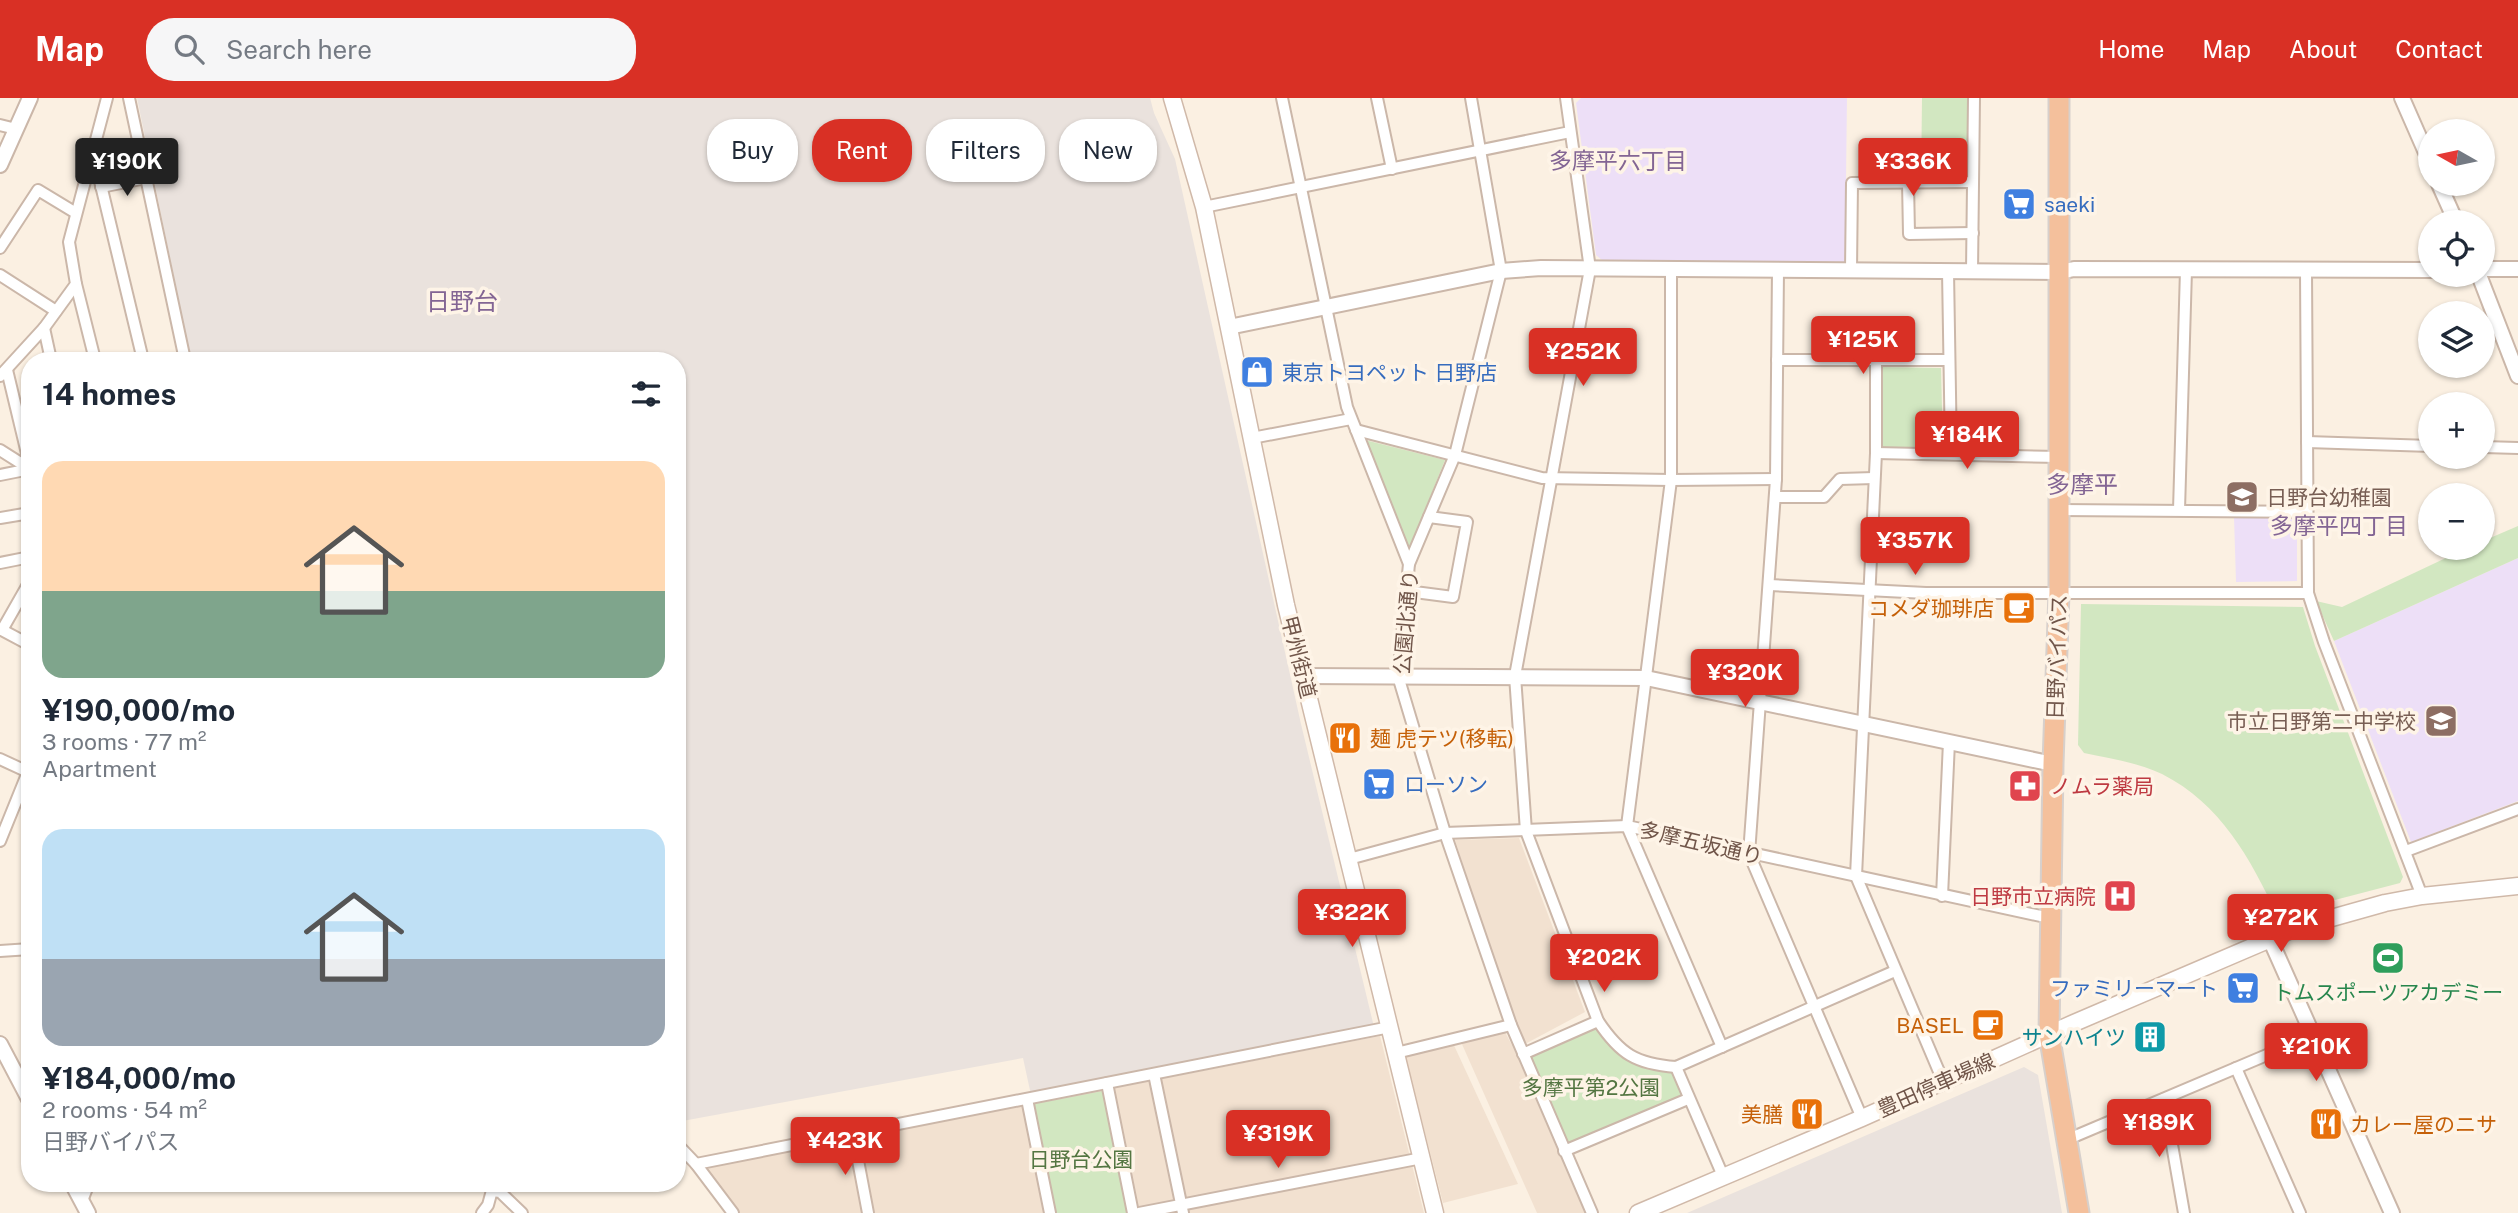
<!DOCTYPE html>
<html lang="en">
<head>
<meta charset="utf-8">
<style>
  body { margin:0; font-family:"Public Sans","Noto Sans JP",sans-serif; background:#f6f6f7; color:#1f2937; height:100vh; display:flex; flex-direction:column; font-size:26px; white-space:nowrap }
  * { box-sizing:border-box; margin:0 }
  p { font-size:23px; color:#747a83 }
  .icon { flex:none; width:38px; height:38px; fill:none; stroke:currentColor; stroke-width:2; stroke-linecap:round; stroke-linejoin:round }
  .map { position:relative; flex:1; overflow:hidden }
  .sheet { position:absolute; left:21px; top:254px; width:665px; height:840px; display:flex; flex-direction:column; background:#fff; border-radius:28px; box-shadow:0 2px 5px #0004 }
  .sheet>* { flex:none }
  .top-card { position:absolute; left:707px; top:21px; width:665px; height:63px; display:flex; gap:14px }
  .needle { width:46px; rotate:279deg }
  .fabs { position:absolute; left:2418px; top:21px; display:grid; gap:14px }
  .fabs a { display:grid; place-items:center; width:77px; height:77px; border-radius:50%; background:#fff; box-shadow:0 2px 5px #0004; font-size:35px }
  .price { position:absolute; translate:-50% -60px; padding:0 16px; border-radius:7px; background:#d93025; color:#fff; font-size:23px; line-height:46px; filter:drop-shadow(0 2px 4px #0008) }
  .price::after { content:''; position:absolute; left:50%; top:42px; width:21px; height:16px; margin-left:-10px; background:inherit; clip-path:polygon(0 0,100% 0,50% 100%) }
  .price.on { background:#222; color:#fff }
  ul { padding:0; list-style:none }
  li { display:grid; align-content:center; gap:14px; height:371px; padding:0 21px }
  li span { display:grid; place-items:center; height:217px; border-radius:21px; color:#555 }
  li>.icon { margin-inline-start:auto }
  span .icon { width:126px; height:126px; fill:#fffc; stroke-width:1 }
  li b { font-size:30px }
  h2 { display:flex; justify-content:space-between; align-items:center; height:84px; padding:0 21px; font-size:30px }
  .pill { padding:0 24px; border-radius:28px; background:#fff; box-shadow:0 2px 5px #0004; font-size:24px; line-height:63px }
  .pill.on { background:#d93025; color:#fff }
  header { display:flex; align-items:center; gap:42px; box-sizing:border-box; height:98px; padding:0 35px; background:#d93025; color:#fff }
  header strong { font-size:33px }
  nav { display:flex; gap:38px; margin-inline-start:auto; font-size:24px }
  .search { width:490px; height:63px; background:#f6f6f7; display:flex; align-items:center; gap:18px; box-sizing:border-box; padding:0 24px; border-radius:28px; color:#747a83; font-size:26px }
  .map>svg:first-child { display:block }
  .residential { fill:#f2e1d0 }
  .industrial { fill:#eae2dd }
  .education { fill:#eddff7 }
  .green { fill:#d2e7c1 }
  .lines { fill:none; stroke-linecap:round; stroke-linejoin:round }
  .minor-casing { stroke:#cbb7a9; stroke-width:14 }
  .tertiary-casing { stroke:#cbb7a9; stroke-width:18 }
  .secondary-casing { stroke:#d0b9a9; stroke-width:19 }
  .trunk-casing { stroke:#d7d0cc; stroke-width:23 }
  .minor { stroke:#fff; stroke-width:10 }
  .tertiary { stroke:#fff; stroke-width:14 }
  .secondary { stroke:#fff; stroke-width:16 }
  .trunk { stroke:#f4c09c; stroke-width:19 }
  .labels { text-anchor:middle; dominant-baseline:central; stroke-width:7; stroke-linejoin:round; paint-order:stroke }
  .shop-label { font-size:21px; fill:#366cbe; stroke:#fef4e7; text-anchor:start }
  .education-label { font-size:21px; fill:#785e54; stroke:#fef4e7; text-anchor:start }
  .food-label { font-size:21px; fill:#c56008; stroke:#fef4e7; text-anchor:end }
  .street-label { font-size:21px; fill:#71564a; stroke:#fef4e7 }
  .health-label { font-size:21px; fill:#be3a42; stroke:#fef4e7; text-anchor:start }
  .leisure-label { font-size:21px; fill:#27864d; stroke:#fef4e7 }
  .culture-label { font-size:21px; fill:#0d838f; stroke:#fef4e7; text-anchor:end }
  .park-label { font-size:21px; fill:#547642; stroke:#fef4e7 }
  .neighbourhood-label { font-size:23px; fill:#836594; stroke:#fef4e7 }
  .quarter-label { font-size:24px; fill:#836594; stroke:#fef4e7 }
</style>
</head>
<body>
<header>
<strong>Map</strong>
<div class="search"><svg class="icon" aria-label="search" viewBox="0 0 24 24"><circle cx="10" cy="10" r="6"/><path d="M15 15l6 6"/></svg>Search here</div>
<nav><a>Home</a><a>Map</a><a>About</a><a>Contact</a></nav>
</header>
<div class="map">
<svg width="2518" height="1115" viewBox="0 0 2518 1115">
  <rect width="100%" height="100%" fill="#fbf0e2"/>
  <g class="residential">
    <path d="M1519,740L1585,914L1525,946L1513,924L1455,742Z"/>
    <path d="M1505,934L1514,951L1585,1115H1537L1461,944Z"/>
    <path d="M1380,938L1424,1115H740L706,1070Z"/>
    <path d="M1452,943L1518,1086L1443,1105L1405,956Z"/>
  </g>
  <g class="industrial">
    <path d="M137,0H1150L1154,15L1175,61L1301,626L1374,929L1031,997L1023,960L677,1024V262H191Z"/>
    <path d="M2024,969L2038,977L2062,1115H1687Z"/>
  </g>
  <g class="education">
    <path d="M1581,0H1847L1845,166L1603,163L1596,157L1576,5Z"/>
    <path d="M2234,420H2297V483L2236,484Z"/>
    <path d="M2518,460V703L2411,744L2334,543Z"/>
  </g>
  <g class="green">
    <path d="M1922,0H1974L1973,84H1921Z"/>
    <path d="M1882,269L1941,270L1943,352L1882,350Z"/>
    <path d="M1365,342L1445,362L1408,454Z"/>
    <path d="M2518,428V460L2334,543L2316,503L2342,509L2467,450H2483V443Z"/>
    <path d="M2081,506L2303,509L2315,548L2403,779L2400,785L2277,817C2250,760 2221,706 2162,676C2139,665 2109,660 2084,655L2078,647Z"/>
    <path d="M1598,923L1628,958L1676,969L1688,1001L1564,1053L1523,956Z"/>
    <path d="M1108,992L1133,1115H1050L1029,1007Z"/>
  </g>
  <g class="lines">
    <defs>
      <g id="minor">
        <path d="M129,0L185,262"/>
        <path d="M1282,0L1347,309L1409,466"/>
        <path d="M1377,0L1392,71"/>
        <path d="M1471,0L1501,173L1455,357L1409,466L1398,578L1445,735L1511,927L1592,1115"/>
        <path d="M1566,0L1590,171L1515,578L1526,733L1598,923C1620,956 1636,966 1676,969L1895,873"/>
        <path d="M0,27L16,31"/>
        <path d="M94,58L143,262"/>
        <path d="M1908,84L1909,136L1973,135"/>
        <path d="M101,89L146,80"/>
        <path d="M1204,109L1570,34"/>
        <path d="M0,150L38,92L76,115"/>
        <path d="M1671,172V382L1627,728L1722,949"/>
        <path d="M1778,172L1776,381L1749,756L1862,1020"/>
        <path d="M1851,172L1852,85L1973,84"/>
        <path d="M1948,173L1951,356"/>
        <path d="M1972,173L1974,0"/>
        <path d="M2306,173L2308,495L2324,544L2422,798"/>
        <path d="M0,177L56,213"/>
        <path d="M76,186L95,262"/>
        <path d="M44,230L51,262"/>
        <path d="M1777,262H1949"/>
        <path d="M1876,262V355L1856,778L1943,983"/>
        <path d="M7,272L30,368"/>
        <path d="M0,278L44,230L76,186L69,144L107,0"/>
        <path d="M1356,332L1542,380L1671,382L1776,381"/>
        <path d="M1252,340L1351,321"/>
        <path d="M2307,344L2431,348"/>
        <path d="M2483,349L2518,350"/>
        <path d="M0,352L30,371"/>
        <path d="M1876,355L2059,359"/>
        <path d="M0,377L30,371"/>
        <path d="M1775,399H1824L1840,381L1874,380"/>
        <path d="M2059,412L2306,414"/>
        <path d="M2179,412L2186,172"/>
        <path d="M0,420L30,415"/>
        <path d="M0,465L30,459"/>
        <path d="M1769,487L1926,495H2308"/>
        <path d="M1407,493L1453,499L1467,424L1429,419"/>
        <path d="M0,531L30,547"/>
        <path d="M2,532L30,483"/>
        <path d="M0,661L28,674L0,743"/>
        <path d="M2406,753L2518,711"/>
        <path d="M1349,761L1445,735L1627,728L2050,820"/>
        <path d="M1942,798L1949,644"/>
        <path d="M0,853L30,851"/>
        <path d="M1396,955L1511,927"/>
        <path d="M1523,956L1598,923"/>
        <path d="M1676,969L1723,1078"/>
        <path d="M2236,970L2300,1115"/>
        <path d="M1154,976L1183,1115"/>
        <path d="M1107,985L1133,1115"/>
        <path d="M1027,1001L1050,1115"/>
        <path d="M2164,1001L2184,1115"/>
        <path d="M853,1036L868,1115"/>
        <path d="M2066,1042L2314,937"/>
        <path d="M677,1046L696,1066L733,1115"/>
        <path d="M1564,1053L1688,1001"/>
        <path d="M696,1066L1390,929"/>
        <path d="M493,1093L500,1094L522,1115"/>
        <path d="M82,1103L89,1085"/>
        <path d="M482,1115L488,1107L494,1085"/>
        <path d="M1139,1115L1422,1060"/>
      </g>
      <g id="tertiary">
        <path d="M2402,0L2431,66"/>
        <path d="M0,67L30,0"/>
        <path d="M2439,86L2456,124"/>
        <path d="M2483,171H2518"/>
        <path d="M2479,177L2518,278"/>
        <path d="M1229,229L1501,173L1541,170L2060,174L2074,171L2431,172"/>
        <path d="M1304,578L1646,580L2053,666"/>
        <path d="M2270,841L2392,1115"/>
        <path d="M0,946L30,1003"/>
        <path d="M72,1085L88,1115"/>
      </g>
      <g id="secondary">
        <path d="M1172,0L1204,109L1286,507L1435,1115"/>
        <path d="M1638,1115L1862,1020L2074,925L2296,830L2385,805L2422,798L2518,788"/>
      </g>
      <path id="trunk" d="M2059,0V494L2053,666L2049,936L2079,1115"/>
    </defs>
    <use href="#minor" class="minor-casing"/>
    <use href="#tertiary" class="tertiary-casing"/>
    <use href="#secondary" class="secondary-casing"/>
    <use href="#trunk" class="trunk-casing"/>
    <use href="#minor" class="minor"/>
    <use href="#tertiary" class="tertiary"/>
    <use href="#secondary" class="secondary"/>
    <use href="#trunk" class="trunk"/>
  </g>
  <defs>
    <symbol id="supermarket-square" viewBox="-11 -11 22 22"><rect x="-9" y="-9" width="18" height="18" rx="4" fill="#3f7fe0" stroke="#fef4e7"/><path d="M-6-5.5h2.5l.6 2H6L4.5 2H-2.5L-4.4-4H-6ZM-1.5 3.2a1.3 1.3 0 1 0 .1 0ZM3 3.2a1.3 1.3 0 1 0 .1 0Z" fill="#fff"/></symbol>
    <symbol id="shop-square" viewBox="-11 -11 22 22"><rect x="-9" y="-9" width="18" height="18" rx="4" fill="#3f7fe0" stroke="#fef4e7"/><path d="M-5-2.5h2.3a2.7 3.5 0 0 1 5.4 0H5L5.5 6h-11ZM-1.5-2.5h3a1.5 2.3 0 0 0-3 0Z" fill="#fff"/></symbol>
    <symbol id="school-square" viewBox="-11 -11 22 22"><rect x="-9" y="-9" width="18" height="18" rx="4" fill="#8d6e63" stroke="#fef4e7"/><path d="M0-5L7-2L0 1L-7-2ZM-4 1L0 2.5L4 1V4Q0 6-4 4Z" fill="#fff"/></symbol>
    <symbol id="cafe-square" viewBox="-11 -11 22 22"><rect x="-9" y="-9" width="18" height="18" rx="4" fill="#e8710a" stroke="#fef4e7"/><path d="M-5.5-4.5H6V0H3Q3 3.5 0 3.5H-2.5Q-5.5 3.5-5.5 0ZM3-3.2v2h1.7v-2ZM-6 4.5H4V6H-6Z" fill="#fff"/></symbol>
    <symbol id="restaurant-square" viewBox="-11 -11 22 22"><rect x="-9" y="-9" width="18" height="18" rx="4" fill="#e8710a" stroke="#fef4e7"/><path d="M-5-6h1v4h1v-4h1v4h1v-4h1v5L-1.5 .5V6h-2V.5L-5-1ZM5-6V6H3V1.5H1.5Q1.5-4 5-6Z" fill="#fff"/></symbol>
    <symbol id="pharmacy-square" viewBox="-11 -11 22 22"><rect x="-9" y="-9" width="18" height="18" rx="4" fill="#e0444e" stroke="#fef4e7"/><path d="M-2-6h4v4h4v4h-4v4h-4v-4h-4v-4h4Z" fill="#fff"/></symbol>
    <symbol id="hospital-square" viewBox="-11 -11 22 22"><rect x="-9" y="-9" width="18" height="18" rx="4" fill="#e0444e" stroke="#fef4e7"/><path d="M-5-5h3v3.5h4V-5h3V5h-3V1.5h-4V5h-3Z" fill="#fff"/></symbol>
    <symbol id="stadium-square" viewBox="-11 -11 22 22"><rect x="-9" y="-9" width="18" height="18" rx="4" fill="#2e9e5b" stroke="#fef4e7"/><path d="M0-5a6.5 5 0 1 0 0 10a6.5 5 0 1 0 0-10ZM-3.5-1.8h7v3.6h-7Z" fill="#fff"/></symbol>
    <symbol id="building-square" viewBox="-11 -11 22 22"><rect x="-9" y="-9" width="18" height="18" rx="4" fill="#0f9aa8" stroke="#fef4e7"/><path d="M-4-6H4V6H1V3H-1V6H-4ZM-2.5-4.3h1.7v1.8h-1.7ZM.8-4.3h1.7v1.8H.8ZM-2.5-1h1.7V.8h-1.7ZM.8-1h1.7V.8H.8Z" fill="#fff"/></symbol>
  </defs>
  <g fill-rule="evenodd">
    <use href="#supermarket-square" x="2000" y="87" width="38" height="38"/>
    <use href="#shop-square" x="1238" y="255" width="38" height="38"/>
    <use href="#school-square" x="2223" y="380" width="38" height="38"/>
    <use href="#cafe-square" x="2000" y="491" width="38" height="38"/>
    <use href="#school-square" x="2422" y="604" width="38" height="38"/>
    <use href="#restaurant-square" x="1326" y="621" width="38" height="38"/>
    <use href="#supermarket-square" x="1360" y="667" width="38" height="38"/>
    <use href="#pharmacy-square" x="2006" y="669" width="38" height="38"/>
    <use href="#hospital-square" x="2101" y="779" width="38" height="38"/>
    <use href="#stadium-square" x="2369" y="841" width="38" height="38"/>
    <use href="#supermarket-square" x="2224" y="871" width="38" height="38"/>
    <use href="#cafe-square" x="1969" y="908" width="38" height="38"/>
    <use href="#building-square" x="2131" y="920" width="38" height="38"/>
    <use href="#restaurant-square" x="1788" y="997" width="38" height="38"/>
    <use href="#restaurant-square" x="2307" y="1007" width="38" height="38"/>
  </g>
  <g class="labels">
    <g class="shop-label">
      <text x="2044" y="106">saeki</text>
      <text x="1282" y="274">東京トヨペット 日野店</text>
      <text x="1404" y="686">ローソン</text>
      <text x="2218" y="890" text-anchor="end">ファミリーマート</text>
    </g>
    <g class="education-label">
      <text x="2266" y="399">日野台幼稚園</text>
      <text x="2416" y="623" text-anchor="end">市立日野第二中学校</text>
    </g>
    <g class="food-label">
      <text x="1994" y="510">コメダ珈琲店</text>
      <text x="1370" y="640" text-anchor="start">麺 虎テツ(移転)</text>
      <text x="1964" y="927">BASEL</text>
      <text x="1783" y="1016">美膳</text>
      <text x="2350" y="1026" text-anchor="start">カレー屋のニサ</text>
    </g>
    <g class="street-label">
      <text transform="translate(1406 524) rotate(-85)">公園北通り</text>
      <text transform="translate(1299 559) rotate(76)">甲州街道</text>
      <text transform="translate(2057 559) rotate(-88)">日野バイパス</text>
      <text transform="translate(1701 745) rotate(13)">多摩五坂通り</text>
      <text transform="translate(1936 987) rotate(-24)">豊田停車場線</text>
    </g>
    <g class="health-label">
      <text x="2050" y="688">ノムラ薬局</text>
      <text x="2096" y="798" text-anchor="end">日野市立病院</text>
    </g>
    <g class="leisure-label">
      <text x="2388" y="894">トムスポーツアカデミー</text>
    </g>
    <g class="culture-label">
      <text x="2126" y="939">サンハイツ</text>
    </g>
    <g class="park-label">
      <text x="1591" y="989">多摩平第2公園</text>
      <text x="1081" y="1061">日野台公園</text>
    </g>
    <g class="neighbourhood-label">
      <text x="1618" y="62">多摩平六丁目</text>
      <text x="2339" y="427">多摩平四丁目</text>
    </g>
    <g class="quarter-label">
      <text x="462" y="203">日野台</text>
      <text x="2082" y="386">多摩平</text>
    </g>
  </g>
</svg>
<div class="fabs">
<a><svg class="needle" viewBox="-14 -14 28 28"><path d="M0-13l5 13h-10z" fill="#e53935"/><path d="M0 13l5-13h-10z" fill="#747a83"/></svg></a>
<a><svg class="icon" aria-label="locate" viewBox="0 0 24 24"><circle cx="12" cy="12" r="6"/><path d="M12 2v4M12 18v4M2 12h4M18 12h4"/></svg></a>
<a><svg class="icon" aria-label="layers" viewBox="0 0 24 24"><path d="M12 4l9 5-9 5-9-5zM3 14l9 5 9-5"/></svg></a>
<a>+</a>
<a>−</a>
</div>
<b class="price on" style="left:127px;top:100px">¥190K</b>
<b class="price" style="left:1913px;top:100px">¥336K</b>
<b class="price" style="left:1863px;top:278px">¥125K</b>
<b class="price" style="left:1583px;top:290px">¥252K</b>
<b class="price" style="left:1967px;top:373px">¥184K</b>
<b class="price" style="left:1915px;top:479px">¥357K</b>
<b class="price" style="left:1745px;top:611px">¥320K</b>
<b class="price" style="left:1352px;top:851px">¥322K</b>
<b class="price" style="left:2281px;top:856px">¥272K</b>
<b class="price" style="left:1604px;top:896px">¥202K</b>
<b class="price" style="left:2316px;top:985px">¥210K</b>
<b class="price" style="left:2159px;top:1061px">¥189K</b>
<b class="price" style="left:1278px;top:1072px">¥319K</b>
<b class="price" style="left:845px;top:1079px">¥423K</b>
<div class="top-card">
<a class="pill">Buy</a>
<a class="pill on">Rent</a>
<a class="pill">Filters</a>
<a class="pill">New</a>
</div>
<section class="sheet">
<h2>14 homes<svg class="icon" aria-label="filters" viewBox="0 0 24 24"><path d="M4 7h16M4 17h16"/><circle cx="9" cy="7" r="2"/><circle cx="15" cy="17" r="2"/></svg></h2>
<ul>
<li><span style="background:linear-gradient(#ffd9b3 60%,#7fa58c 0)"><svg class="icon" aria-label="home" viewBox="0 0 24 24"><path d="M3 11l9-7 9 7M6 9v11h12V9"/></svg></span><div><b>¥190,000/mo</b><p>3 rooms · 77 m²</p><p>Apartment</p></div></li>
<li><span style="background:linear-gradient(#bfe0f5 60%,#9aa5b1 0)"><svg class="icon" aria-label="home" viewBox="0 0 24 24"><path d="M3 11l9-7 9 7M6 9v11h12V9"/></svg></span><div><b>¥184,000/mo</b><p>2 rooms · 54 m²</p><p>日野バイパス</p></div></li>
</ul>
</section>
</div>
</body>
</html>
